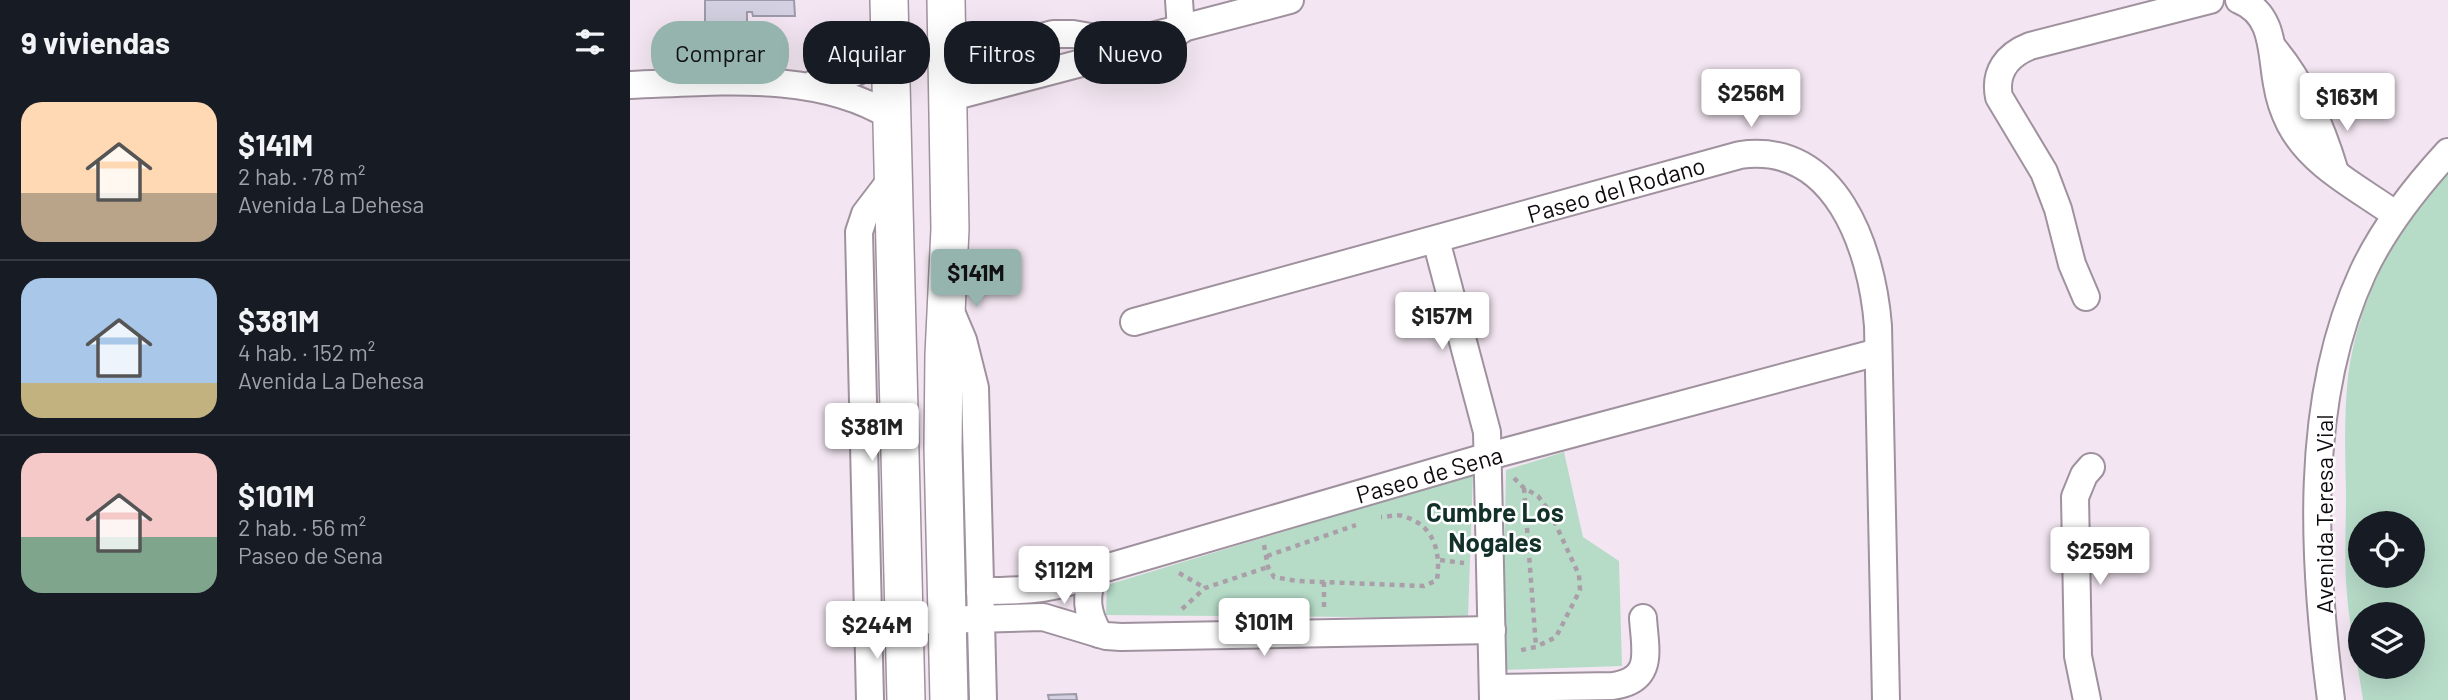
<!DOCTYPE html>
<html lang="es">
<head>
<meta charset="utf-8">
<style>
  body { margin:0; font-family:Barlow,sans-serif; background:#20242c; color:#f1f3f6; height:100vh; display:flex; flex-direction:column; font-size:26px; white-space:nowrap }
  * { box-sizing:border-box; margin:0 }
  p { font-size:23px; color:#9ea1a6 }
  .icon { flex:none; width:38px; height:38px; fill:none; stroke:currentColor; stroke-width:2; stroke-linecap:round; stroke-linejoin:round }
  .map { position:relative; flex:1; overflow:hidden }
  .panel { display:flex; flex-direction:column; background:#171b24; width:630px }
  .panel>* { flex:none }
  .banner { position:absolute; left:21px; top:21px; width:665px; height:63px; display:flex; gap:14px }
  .controls { position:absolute; left:1718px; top:511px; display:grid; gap:14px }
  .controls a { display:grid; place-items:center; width:77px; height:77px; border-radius:50%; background:#171b24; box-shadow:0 7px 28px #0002; font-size:35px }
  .price { position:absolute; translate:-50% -60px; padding:0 16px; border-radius:7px; background:#fff; color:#222; font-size:23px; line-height:46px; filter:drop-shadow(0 2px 4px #0008) }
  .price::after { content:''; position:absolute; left:50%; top:42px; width:21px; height:16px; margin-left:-10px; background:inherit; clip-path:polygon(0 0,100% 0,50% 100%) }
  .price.on { background:#96b4ae; color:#111 }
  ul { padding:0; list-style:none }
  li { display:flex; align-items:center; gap:21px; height:175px; padding:0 21px }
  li+li { border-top:2px solid #363941 }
  li span { display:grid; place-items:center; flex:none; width:196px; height:140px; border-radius:21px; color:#555 }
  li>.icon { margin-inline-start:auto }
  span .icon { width:84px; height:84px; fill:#fffc; stroke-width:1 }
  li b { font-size:30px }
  h2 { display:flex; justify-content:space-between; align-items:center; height:84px; padding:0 21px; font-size:30px }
  .pill { padding:0 24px; border-radius:28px; background:#171b24; box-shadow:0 7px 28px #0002; font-size:24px; line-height:63px }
  .pill.on { background:#96b4ae; color:#111 }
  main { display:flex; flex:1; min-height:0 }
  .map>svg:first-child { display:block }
  .green { fill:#b6dcc8; fill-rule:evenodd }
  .building { fill:#d3d1e1; stroke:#9d9aa9; stroke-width:2 }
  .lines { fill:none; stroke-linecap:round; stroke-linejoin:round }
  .street-casing { stroke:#9f929e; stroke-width:30 }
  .secondary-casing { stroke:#9f929e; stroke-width:40 }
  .path { stroke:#aa9fa9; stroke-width:4.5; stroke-dasharray:5 5; stroke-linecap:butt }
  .street { stroke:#fff; stroke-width:26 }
  .secondary { stroke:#fff; stroke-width:37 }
  .labels { text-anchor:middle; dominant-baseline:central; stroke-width:5; stroke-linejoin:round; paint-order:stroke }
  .street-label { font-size:24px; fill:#0f0a0e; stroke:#fff }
  .neighbourhood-label { font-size:26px; font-weight:bold; fill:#123129; stroke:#fff }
</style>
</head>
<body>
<main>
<section class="panel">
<h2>9 viviendas<svg class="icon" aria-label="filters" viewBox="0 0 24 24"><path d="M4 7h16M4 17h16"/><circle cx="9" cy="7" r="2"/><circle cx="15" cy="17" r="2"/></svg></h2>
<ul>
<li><span style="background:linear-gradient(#ffd9b3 65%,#b9a48a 0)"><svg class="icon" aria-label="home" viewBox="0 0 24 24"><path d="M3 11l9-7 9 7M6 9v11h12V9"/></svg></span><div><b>$141M</b><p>2 hab. · 78 m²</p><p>Avenida La Dehesa</p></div></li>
<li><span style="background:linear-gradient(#a9c7e8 75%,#c2b280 0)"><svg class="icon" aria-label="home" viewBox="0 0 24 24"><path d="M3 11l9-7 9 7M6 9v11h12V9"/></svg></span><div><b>$381M</b><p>4 hab. · 152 m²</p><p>Avenida La Dehesa</p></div></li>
<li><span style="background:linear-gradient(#f6c9c9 60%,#7fa58c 0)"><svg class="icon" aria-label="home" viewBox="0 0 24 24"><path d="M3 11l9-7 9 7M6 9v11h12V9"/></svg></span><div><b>$101M</b><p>2 hab. · 56 m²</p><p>Paseo de Sena</p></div></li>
</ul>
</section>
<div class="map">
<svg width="1818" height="700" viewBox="0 0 1818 700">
  <rect width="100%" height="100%" fill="#f3e6f2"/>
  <g class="green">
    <path d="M1818,174V700H1733C1728,665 1720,630 1717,595C1714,561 1716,527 1716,493C1715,454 1714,415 1718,376C1728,301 1765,227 1818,174ZM1731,523H1783V576H1731ZM1731,614H1783V667H1731Z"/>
    <path d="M934,452L953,537L989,561L992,666L872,670L876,470Z"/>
    <path d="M843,474L838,618L476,615L477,585Z"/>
  </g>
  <g class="building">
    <path d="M75,0H164L165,16H123L122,12H117V28H75Z"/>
    <path d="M446,694L447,700H419L418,695Z"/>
  </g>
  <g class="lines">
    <defs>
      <g id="street">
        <path d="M549,0L551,30"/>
        <path d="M1609,0C1645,14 1641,53 1647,84C1649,97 1654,112 1660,124C1682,166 1729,188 1766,215"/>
        <path d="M1644,49C1674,85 1692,128 1705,172"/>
        <path d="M317,61L423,34H443L495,43"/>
        <path d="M185,83C215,78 238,71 260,49"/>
        <path d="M0,85C85,82 187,70 262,117"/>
        <path d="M318,98L463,60L495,43L660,0"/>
        <path d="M806,240L857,432L863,700"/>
        <path d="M1456,297L1442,264L1428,209L1414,172L1369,97C1364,72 1377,55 1400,46L1580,0"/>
        <path d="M319,307L333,340L345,388L353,700"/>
        <path d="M504,322L1110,155C1206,141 1242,249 1248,326L1256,700"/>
        <path d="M464,573C455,596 456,612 469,634"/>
        <path d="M350,591C399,591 428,590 472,569L859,456L1248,352"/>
        <path d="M275,621L413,617L476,636L491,637L862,630"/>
        <path d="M863,688L983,686C1025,680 1015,650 1013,618"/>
        <path d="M240,700L229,232L235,214L264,176"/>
        <path d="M1457,700L1448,656L1445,497L1454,475L1461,467"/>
        <path d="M1701,700C1683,563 1673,401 1733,272C1754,227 1785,188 1818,152"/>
      </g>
      <g id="secondary">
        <path d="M259,0L276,700"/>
        <path d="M316,0L320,229L314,355L313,448L319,700"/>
      </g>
    </defs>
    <use href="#street" class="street-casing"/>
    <use href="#secondary" class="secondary-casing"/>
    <g class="path">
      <path d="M884,478L894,488L908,496L920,512L949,575L950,590L926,637L906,647L887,651"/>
      <path d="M894,488L906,647"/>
      <path d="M634,545L638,567L644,577L667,581L794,586L807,580C811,551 804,525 773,516C767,514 758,517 751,517"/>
      <path d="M637,556L726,525"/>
      <path d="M810,560L834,563"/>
      <path d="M549,573L575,588"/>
      <path d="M694,582V609"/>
      <path d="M552,609L575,588L638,567"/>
    </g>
    <use href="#street" class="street"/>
    <use href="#secondary" class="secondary"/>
  </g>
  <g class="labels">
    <g class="street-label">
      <text transform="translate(986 189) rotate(-16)">Paseo del Rodano</text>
      <text transform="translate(799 474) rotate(-16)">Paseo de Sena</text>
      <text transform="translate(1693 514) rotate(-90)">Avenida Teresa Vial</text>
    </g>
    <g class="neighbourhood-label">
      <text x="865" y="511">Cumbre Los<tspan x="865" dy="30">Nogales</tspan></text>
    </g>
  </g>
</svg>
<div class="controls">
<a><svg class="icon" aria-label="locate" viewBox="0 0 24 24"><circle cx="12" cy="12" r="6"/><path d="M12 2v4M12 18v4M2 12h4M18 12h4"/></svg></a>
<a><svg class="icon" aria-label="layers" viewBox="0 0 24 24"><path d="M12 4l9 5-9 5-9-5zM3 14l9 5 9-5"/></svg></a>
</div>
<b class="price" style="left:1121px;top:129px">$256M</b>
<b class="price" style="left:1717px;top:133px">$163M</b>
<b class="price on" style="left:346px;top:309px">$141M</b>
<b class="price" style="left:812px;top:352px">$157M</b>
<b class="price" style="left:242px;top:463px">$381M</b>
<b class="price" style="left:1470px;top:587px">$259M</b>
<b class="price" style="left:434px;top:606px">$112M</b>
<b class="price" style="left:634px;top:658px">$101M</b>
<b class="price" style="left:247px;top:661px">$244M</b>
<div class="banner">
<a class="pill on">Comprar</a>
<a class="pill">Alquilar</a>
<a class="pill">Filtros</a>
<a class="pill">Nuevo</a>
</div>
</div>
</main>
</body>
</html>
